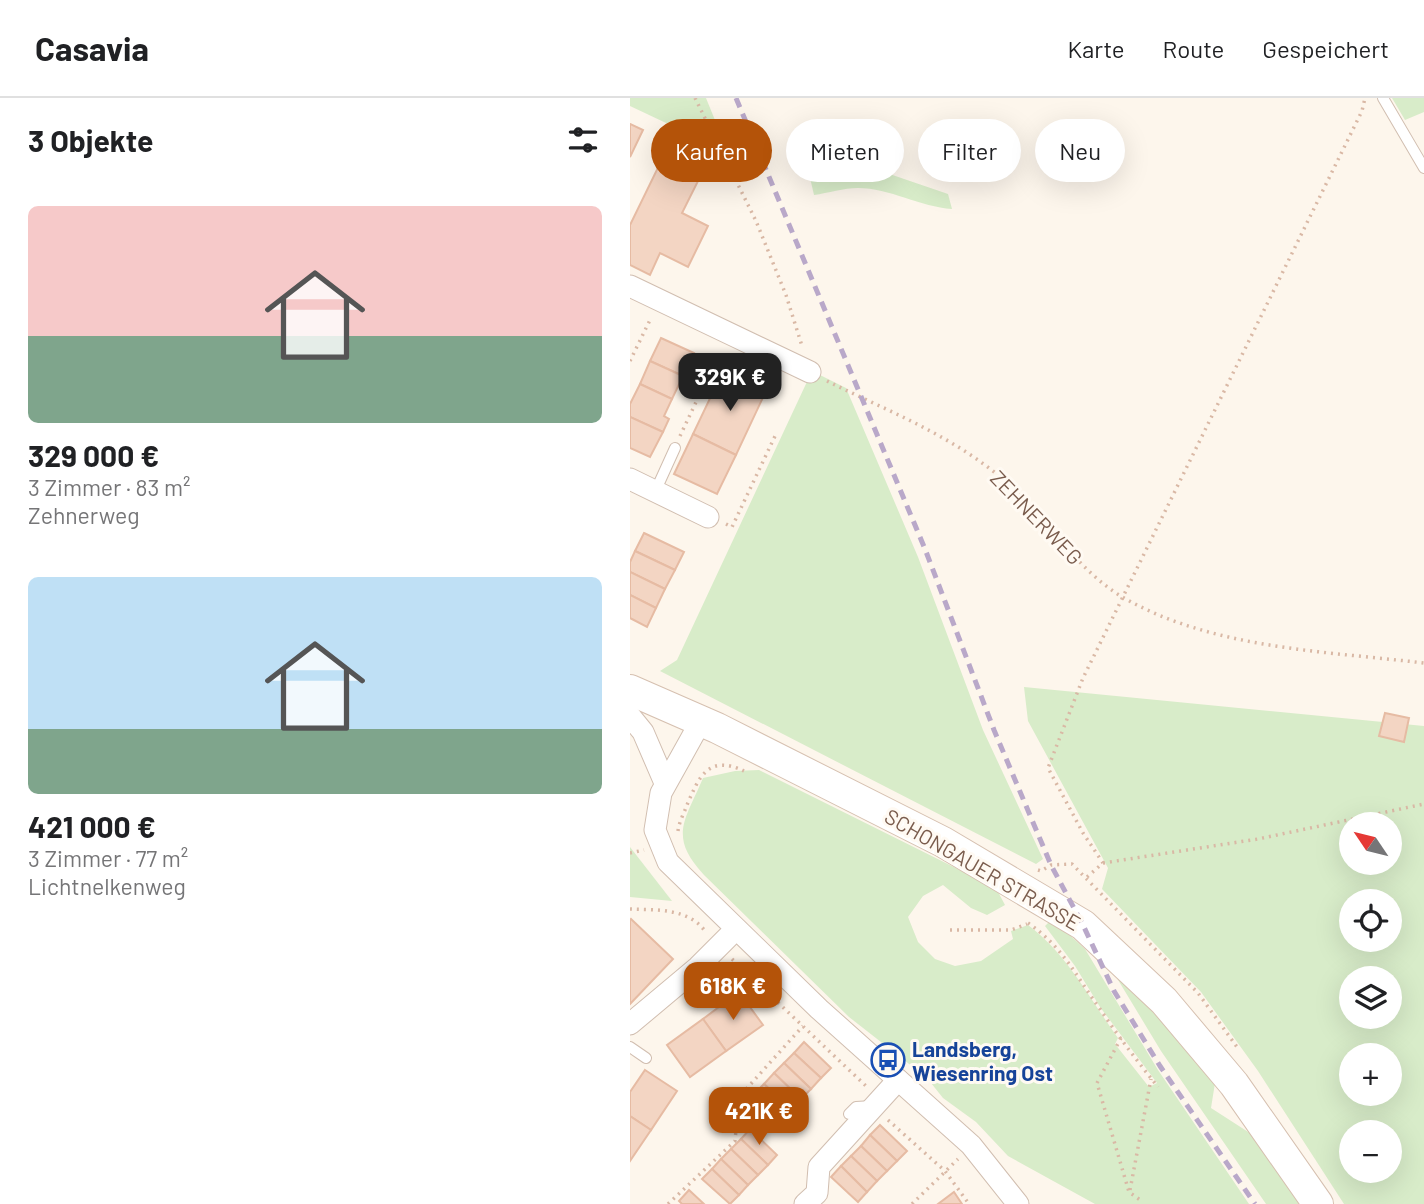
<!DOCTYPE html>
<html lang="de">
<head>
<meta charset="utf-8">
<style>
  body { margin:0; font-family:Barlow,sans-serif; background:#f2f2f2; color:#202124; height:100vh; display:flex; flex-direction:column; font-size:26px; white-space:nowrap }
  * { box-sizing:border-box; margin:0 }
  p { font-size:23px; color:#757577 }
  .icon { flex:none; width:38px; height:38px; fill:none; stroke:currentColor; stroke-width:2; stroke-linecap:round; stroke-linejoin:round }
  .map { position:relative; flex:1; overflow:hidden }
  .sheet { display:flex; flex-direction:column; background:#fff; width:630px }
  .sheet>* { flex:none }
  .top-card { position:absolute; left:21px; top:21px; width:665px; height:63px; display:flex; gap:14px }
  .needle { width:46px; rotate:305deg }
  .fabs { position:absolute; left:709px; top:714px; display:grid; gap:14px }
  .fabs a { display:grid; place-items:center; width:63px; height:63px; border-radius:50%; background:#fff; box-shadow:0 7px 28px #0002; font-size:35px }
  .price { position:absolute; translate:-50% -60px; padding:0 16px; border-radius:14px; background:#b45309; color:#fff; font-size:23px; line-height:46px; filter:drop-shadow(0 2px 4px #0008) }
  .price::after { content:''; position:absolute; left:50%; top:42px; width:21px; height:16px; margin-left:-10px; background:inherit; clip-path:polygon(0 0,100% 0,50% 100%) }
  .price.active { background:#222; color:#fff }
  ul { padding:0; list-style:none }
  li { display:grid; align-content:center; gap:14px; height:371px; padding:0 28px }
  li span { display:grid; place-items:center; height:217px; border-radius:10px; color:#555 }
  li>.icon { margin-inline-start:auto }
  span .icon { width:126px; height:126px; fill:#fffc; stroke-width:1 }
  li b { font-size:30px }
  h2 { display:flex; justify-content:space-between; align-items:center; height:84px; padding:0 28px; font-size:30px }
  .tag { padding:0 24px; border-radius:32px; background:#fff; box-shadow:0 7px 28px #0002; font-size:24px; line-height:63px }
  .tag.active { background:#b45309; color:#fff }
  header { display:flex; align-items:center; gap:42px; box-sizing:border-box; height:98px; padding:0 35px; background:#fff; border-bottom:2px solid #e0e0e0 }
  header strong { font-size:33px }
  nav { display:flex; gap:38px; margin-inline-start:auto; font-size:24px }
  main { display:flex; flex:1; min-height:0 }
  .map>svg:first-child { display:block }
  .green { fill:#d8ecc9; fill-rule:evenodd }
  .building { fill:#f3d5c3; stroke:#e6bba3; stroke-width:2 }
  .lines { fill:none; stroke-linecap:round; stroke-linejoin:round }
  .lane-casing { stroke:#d1beb0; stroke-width:12 }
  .street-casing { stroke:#d1beb0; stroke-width:23 }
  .secondary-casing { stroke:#d6c0b0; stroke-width:32 }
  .path { stroke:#d9b8a5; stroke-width:3.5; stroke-dasharray:2 5; stroke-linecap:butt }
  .lane { stroke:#fff; stroke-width:10 }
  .street { stroke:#fff; stroke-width:21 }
  .secondary { stroke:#fff; stroke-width:30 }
  .rail { stroke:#b9a8c9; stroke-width:5; stroke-dasharray:10 7; stroke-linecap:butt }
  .labels { text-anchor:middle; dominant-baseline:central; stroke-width:6; stroke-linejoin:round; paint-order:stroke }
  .street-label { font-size:21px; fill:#7a5c4d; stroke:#fffaf3 }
  .transit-label { font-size:21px; font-weight:bold; fill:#164399; stroke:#fffaf3; text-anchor:start }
</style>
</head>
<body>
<header>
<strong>Casavia</strong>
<nav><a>Karte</a><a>Route</a><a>Gespeichert</a></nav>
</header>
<main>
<section class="sheet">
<h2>3 Objekte<svg class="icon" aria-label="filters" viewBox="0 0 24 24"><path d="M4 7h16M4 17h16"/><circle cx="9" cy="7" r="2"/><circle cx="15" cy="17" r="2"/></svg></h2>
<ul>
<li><span style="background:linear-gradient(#f6c9c9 60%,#7fa58c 0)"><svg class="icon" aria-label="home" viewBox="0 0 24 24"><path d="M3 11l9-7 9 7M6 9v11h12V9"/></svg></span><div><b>329 000 €</b><p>3 Zimmer · 83 m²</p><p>Zehnerweg</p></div></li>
<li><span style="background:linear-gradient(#bfe0f5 70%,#7fa58c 0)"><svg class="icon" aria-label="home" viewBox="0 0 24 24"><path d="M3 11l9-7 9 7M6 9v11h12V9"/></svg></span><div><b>421 000 €</b><p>3 Zimmer · 77 m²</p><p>Lichtnelkenweg</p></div></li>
</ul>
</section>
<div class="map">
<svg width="794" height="1106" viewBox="0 0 794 1106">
  <rect width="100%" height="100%" fill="#fdf6ec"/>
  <g class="green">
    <path d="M0,0H76L91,37L70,41L0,8Z"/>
    <path d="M762,0H794V14L775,22Z"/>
    <path d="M172,45L196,61L239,69L318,96L322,111C291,109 259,90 228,90C214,90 198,95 184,97Z"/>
    <path d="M182,273L216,290L288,459L353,632L413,761L406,766L30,573L47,562Z"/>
    <path d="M394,589L794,628V1106H714L628,973L571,894L472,791L478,770L398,623ZM721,726H760V765H721ZM721,803H760V842H721ZM721,880H760V919H721ZM721,957H760V996H721ZM721,1034H760V1073H721Z"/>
    <path d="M129,672L366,790L375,807L357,817L341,810L313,787L293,798L278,819L288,844L305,861L325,868L351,863L383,841L381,833L398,827C438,857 459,900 488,940L485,946L519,989L527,985L470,909L445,868L415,828L422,821L455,851L528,972L619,1106H465L378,1058L346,1024L313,1000L297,980L219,919L74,777C38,738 55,723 73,680L105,673Z"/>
    <path d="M0,749L42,803L0,799Z"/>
    <path d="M473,857L509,891L585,985L581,1010L626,1039L669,1106H636L531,953Z"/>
  </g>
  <g class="building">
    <path d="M0,26L13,32L0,59Z"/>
    <path d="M39,47L77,65L52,115L78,128L58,169L30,155L20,177L0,167V127Z"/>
    <path d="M31,240L64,255L53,278L20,263Z"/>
    <path d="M20,263L53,278L42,301L10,286Z"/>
    <path d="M93,273L136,293L106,357L63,336Z"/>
    <path d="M10,286L42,301L34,318L39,321L33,334L0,319V306Z"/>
    <path d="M0,319L33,334L20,359L0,350Z"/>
    <path d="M63,336L106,357L87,396L44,376Z"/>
    <path d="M14,435L54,454L45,472L5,453Z"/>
    <path d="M5,453L45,472L35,491L0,474V464Z"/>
    <path d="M0,474L35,491L26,510L0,497Z"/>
    <path d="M0,497L26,510L17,529L0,520Z"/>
    <path d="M755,615L779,620L774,644L749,638Z"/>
    <path d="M1,821L43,861L0,906V822Z"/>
    <path d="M109,894L133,927L96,953L73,921Z"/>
    <path d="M73,921L96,953L60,979L37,947Z"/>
    <path d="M174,944L201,970L191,980L164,955Z"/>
    <path d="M164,955L191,980L181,991L154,965Z"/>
    <path d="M154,965L181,991L171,1001L144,975Z"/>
    <path d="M15,972L47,993L21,1032L0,1018V994Z"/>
    <path d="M144,975L171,1001L161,1011L134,986Z"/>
    <path d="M134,986L161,1011L151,1022L124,996Z"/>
    <path d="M124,996L151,1022L142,1032L115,1006Z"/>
    <path d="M0,1018L21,1032L0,1063Z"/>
    <path d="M250,1027L277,1053L267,1063L240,1037Z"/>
    <path d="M120,1031L147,1057L138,1067L111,1041Z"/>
    <path d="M240,1037L267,1063L257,1073L231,1048Z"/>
    <path d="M111,1041L138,1067L128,1077L101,1051Z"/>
    <path d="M231,1048L257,1073L247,1083L221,1058Z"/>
    <path d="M101,1051L128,1077L118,1087L91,1061Z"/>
    <path d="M221,1058L247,1083L237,1094L211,1068Z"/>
    <path d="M91,1061L118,1087L109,1097L82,1071Z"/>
    <path d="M211,1068L237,1094L228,1104L201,1079Z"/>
    <path d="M82,1071L109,1097L100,1106L72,1081Z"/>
    <path d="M59,1092L74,1106H52L49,1103Z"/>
    <path d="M324,1094L332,1106H308Z"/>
  </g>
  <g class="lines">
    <defs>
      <g id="lane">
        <path d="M753,0L794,70"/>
        <path d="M25,394L45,350"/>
        <path d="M0,949L16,960"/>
        <path d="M219,1016L226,1009L243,1008"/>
      </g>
      <g id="street">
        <path d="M0,188L180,274"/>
        <path d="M0,381L78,419"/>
        <path d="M0,618L13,634L35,685"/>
        <path d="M71,623L31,695L25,732L38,764L189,911L341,1047L388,1106"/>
        <path d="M0,926L68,869L106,831"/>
        <path d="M175,1106L187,1095L189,1069L268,982"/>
      </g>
      <path id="secondary" d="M0,592L87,630L313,744L453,827L534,903L604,986L688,1106"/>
    </defs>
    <use href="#lane" class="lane-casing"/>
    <use href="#street" class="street-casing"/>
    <use href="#secondary" class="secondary-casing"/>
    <g class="path">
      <path d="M65,0L126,123L156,197L172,248"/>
      <path d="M0,263L21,220"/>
      <path d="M197,283C258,313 326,339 377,385C418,421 446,472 494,500C584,551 694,553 794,565"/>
      <path d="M50,338L76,283"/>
      <path d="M96,426L102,429L146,336"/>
      <path d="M48,733C49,724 54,715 57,707C69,679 78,656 114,673"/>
      <path d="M0,755L14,752"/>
      <path d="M473,765L628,741L794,706"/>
      <path d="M408,772L411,773L421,767L442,766L568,895L607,949"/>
      <path d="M457,779L473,765L453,735L418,670L453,580L732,13L735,0"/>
      <path d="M0,811C26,812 58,810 75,833"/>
      <path d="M398,825C433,849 446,878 470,911C488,938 508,964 528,989"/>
      <path d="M320,832H381L397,826"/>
      <path d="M102,861L236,988"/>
      <path d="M62,902L113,873"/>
      <path d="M491,940L467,985L499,1094L513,1104"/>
      <path d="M258,1022L315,1073L339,1106"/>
      <path d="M500,1092L521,981"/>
      <path d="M38,1106L105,1043L109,999L173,928"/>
      <path d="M282,1106L328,1061"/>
    </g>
    <use href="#lane" class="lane"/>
    <use href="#street" class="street"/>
    <use href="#secondary" class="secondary"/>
    <path class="rail" d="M106,0L295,451L364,632L421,767L453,827L484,893L530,968L625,1106"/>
  </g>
  <defs>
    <symbol id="bus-ring" viewBox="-11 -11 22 22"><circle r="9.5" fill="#fffaf3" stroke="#1a4fb4" stroke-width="1.5"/><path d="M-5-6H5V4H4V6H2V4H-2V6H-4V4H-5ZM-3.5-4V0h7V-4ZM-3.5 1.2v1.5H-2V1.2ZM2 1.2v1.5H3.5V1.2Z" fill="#1a4fb4"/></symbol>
  </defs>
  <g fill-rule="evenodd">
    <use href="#bus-ring" x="239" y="943" width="38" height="38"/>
  </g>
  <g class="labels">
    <g class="street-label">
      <text transform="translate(407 419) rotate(46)">ZEHNERWEG</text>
      <text transform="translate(353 771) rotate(30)">SCHONGAUER STRASSE</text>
    </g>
    <g class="transit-label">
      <text x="282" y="950">Landsberg,<tspan x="282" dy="24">Wiesenring Ost</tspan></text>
    </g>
  </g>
</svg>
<div class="fabs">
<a><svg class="needle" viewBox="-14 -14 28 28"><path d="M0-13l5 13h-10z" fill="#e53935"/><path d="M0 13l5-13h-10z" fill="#757577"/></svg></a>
<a><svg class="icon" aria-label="locate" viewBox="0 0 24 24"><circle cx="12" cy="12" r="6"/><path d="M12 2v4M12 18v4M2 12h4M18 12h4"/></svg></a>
<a><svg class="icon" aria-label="layers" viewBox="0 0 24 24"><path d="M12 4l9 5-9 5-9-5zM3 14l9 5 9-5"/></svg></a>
<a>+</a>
<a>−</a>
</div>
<b class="price active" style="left:100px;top:315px">329K €</b>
<b class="price" style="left:103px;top:924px">618K €</b>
<b class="price" style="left:129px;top:1049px">421K €</b>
<div class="top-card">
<a class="tag active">Kaufen</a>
<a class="tag">Mieten</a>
<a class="tag">Filter</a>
<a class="tag">Neu</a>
</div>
</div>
</main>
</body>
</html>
